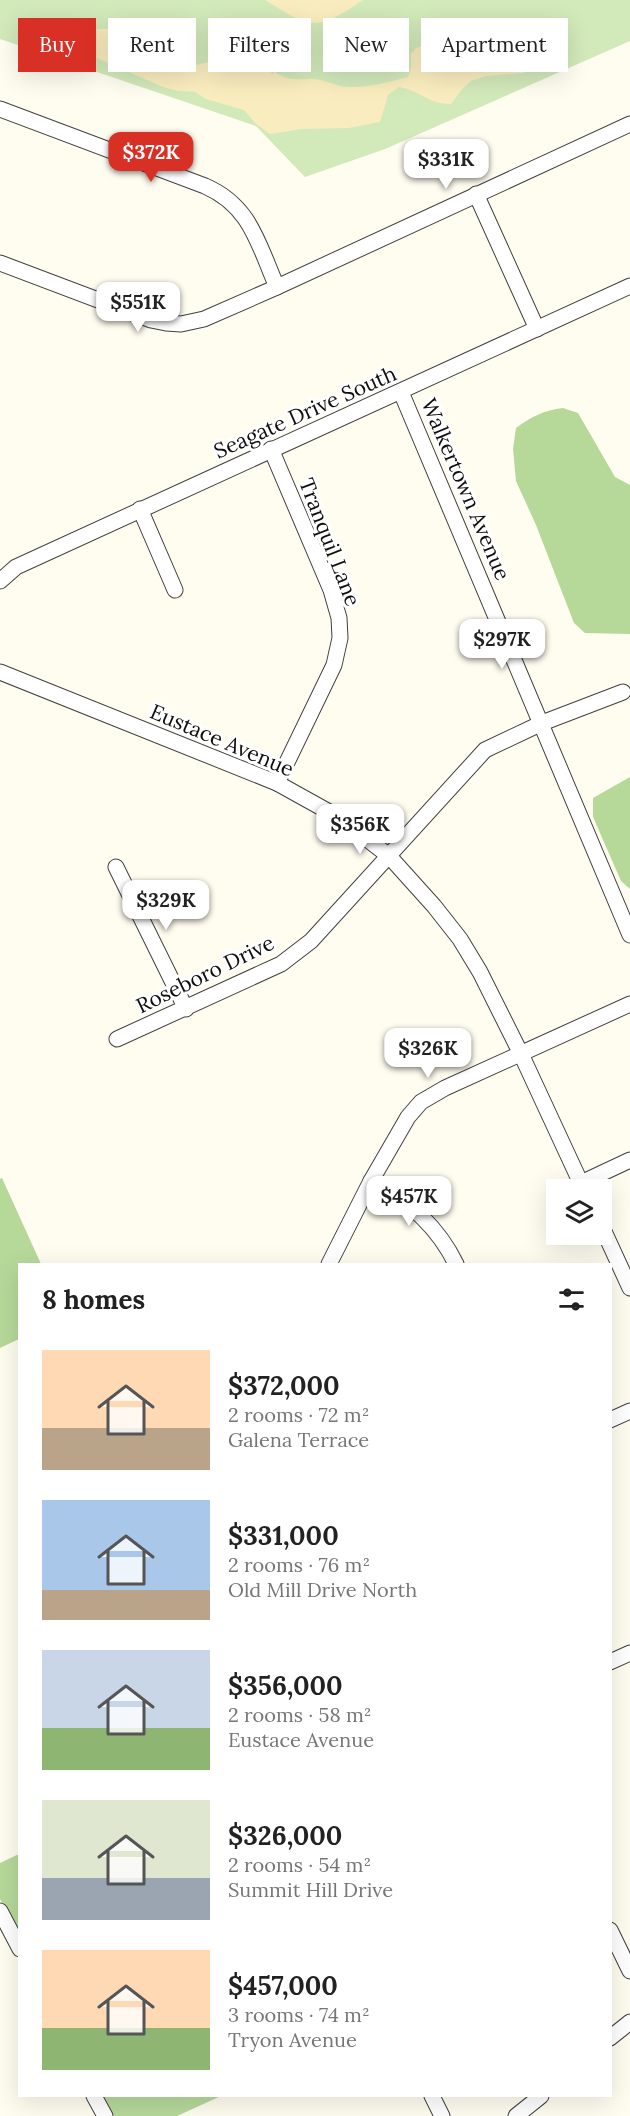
<!DOCTYPE html>
<html lang="en">
<head>
<meta charset="utf-8">
<style>
  body { margin:0; font-family:Lora,serif; background:#f2f2f2; color:#222; height:100vh; display:flex; flex-direction:column; font-size:22px; white-space:nowrap }
  * { box-sizing:border-box; margin:0 }
  p { font-size:20px; color:#767676 }
  .icon { flex:none; width:33px; height:33px; fill:none; stroke:currentColor; stroke-width:2; stroke-linecap:round; stroke-linejoin:round }
  .map { position:relative; flex:1; overflow:hidden }
  .side { position:absolute; left:18px; top:1263px; width:594px; height:834px; display:flex; flex-direction:column; background:#fff; border-radius:0px; box-shadow:0 6px 24px #0002 }
  .side>* { flex:none }
  .guide { position:absolute; left:18px; top:18px; width:594px; height:54px; display:flex; gap:12px }
  .fabs { position:absolute; left:546px; top:1179px; display:grid; gap:12px }
  .fabs a { display:grid; place-items:center; width:66px; height:66px; border-radius:0px; background:#fff; box-shadow:0 6px 24px #0002; font-size:30px }
  .price { position:absolute; translate:-50% -51px; padding:0 14px; border-radius:12px; background:#fff; color:#222; font-size:20px; line-height:39px; filter:drop-shadow(0 2px 3px #0008) }
  .price::after { content:''; position:absolute; left:50%; top:36px; width:18px; height:14px; margin-left:-9px; background:inherit; clip-path:polygon(0 0,100% 0,50% 100%) }
  .price.current { background:#d93025; color:#fff }
  ul { padding:0; list-style:none }
  li { display:flex; align-items:center; gap:18px; height:150px; padding:0 24px }
  li span { display:grid; place-items:center; flex:none; width:168px; height:120px; border-radius:0px; color:#555 }
  li>.icon { margin-inline-start:auto }
  span .icon { width:72px; height:72px; fill:#fffc; stroke-width:1 }
  li b { font-size:26px }
  h2 { display:flex; justify-content:space-between; align-items:center; height:72px; padding:0 24px; font-size:26px }
  .pill { padding:0 21px; border-radius:0px; background:#fff; box-shadow:0 6px 24px #0002; font-size:21px; line-height:54px }
  .pill.current { background:#d93025; color:#fff }
  .map>svg:first-child { display:block }
  .green { fill:#d2e9ba }
  .forest { fill:#b6d99a }
  .sand { fill:#f9ecbe }
  .lines { fill:none; stroke-linecap:round; stroke-linejoin:round }
  .minor-casing { stroke:#414141; stroke-width:17 }
  .minor { stroke:#fff; stroke-width:15 }
  .labels { text-anchor:middle; dominant-baseline:central; stroke-width:6; stroke-linejoin:round; paint-order:stroke }
  .street-label { font-size:21px; fill:#0e0e0e; stroke:#fff }
</style>
</head>
<body>
<div class="map">
<svg width="630" height="2116" viewBox="0 0 630 2116">
  <rect width="100%" height="100%" fill="#fffcf0"/>
  <path class="green" d="M0,0H630V41L385,149L305,177L256,126L0,39Z"/>
  <g class="forest">
    <path d="M563,408L578,413L615,477L630,485V634L585,633L574,623L536,525L516,481L513,449L516,428C531,417 544,410 563,408Z"/>
    <path d="M630,777V889L621,881L593,817V798Z"/>
    <path d="M2,1178L41,1264H20L19,1339L0,1348V1179Z"/>
    <path d="M19,1854V1937L0,1899V1863Z"/>
    <path d="M101,2096H221L177,2116H111Z"/>
  </g>
  <g class="sand">
    <path d="M265,0H363C316,32 312,29 265,0Z"/>
    <path d="M38,21H45L72,29H122L139,47L183,64L192,66L235,56H251L274,75L273,71C290,82 296,79 314,79C325,80 336,86 347,87C367,88 389,82 408,77L411,68V54L416,48L426,44L440,43L452,47L530,44L560,36L567,43V53L560,61L539,65L524,73L486,76L471,81L463,88L451,104C428,104 419,90 399,87L388,95L380,122L349,128L302,129L270,134L255,123L244,110L206,99L195,92L178,91L163,87L79,50L31,34L27,27Z"/>
  </g>
  <g class="lines">
    <defs>
      <g id="minor">
        <path d="M0,109L205,186C251,206 258,244 277,287"/>
        <path d="M476,194L537,329"/>
        <path d="M0,263L151,320L166,323L181,324L204,319L277,287L630,124"/>
        <path d="M401,392L630,935"/>
        <path d="M271,449L331,590L339,618L340,638L334,665L277,783"/>
        <path d="M140,509L175,590"/>
        <path d="M0,581L16,567L630,286"/>
        <path d="M0,672L277,783L340,818L389,856L434,906L460,939L480,972L521,1054L584,1190"/>
        <path d="M116,867L186,1009"/>
        <path d="M117,1039L281,964L311,941L485,750L542,723L623,692"/>
        <path d="M371,1181C408,1200 438,1227 456,1264"/>
        <path d="M581,1183L630,1160"/>
        <path d="M602,1227L630,1288"/>
        <path d="M329,1264L371,1181L408,1117L421,1102L445,1088L630,1004"/>
        <path d="M610,1420L630,1411"/>
        <path d="M610,1662L630,1653"/>
        <path d="M0,1911L20,1949"/>
        <path d="M610,1930L630,1971"/>
        <path d="M610,2038L630,2022"/>
        <path d="M94,2096L105,2116"/>
        <path d="M432,2096L442,2116"/>
        <path d="M516,2116L541,2096"/>
      </g>
    </defs>
    <use href="#minor" class="minor-casing"/>
    <use href="#minor" class="minor"/>
  </g>
  <g class="labels">
    <g class="street-label">
      <text transform="translate(305 412) rotate(-24)">Seagate Drive South</text>
      <text transform="translate(466 489) rotate(67)">Walkertown Avenue</text>
      <text transform="translate(330 542) rotate(69)">Tranquil Lane</text>
      <text transform="translate(222 740) rotate(23)">Eustace Avenue</text>
      <text transform="translate(205 974) rotate(-26)">Roseboro Drive</text>
    </g>
  </g>
</svg>
<div class="fabs">
<a><svg class="icon" aria-label="layers" viewBox="0 0 24 24"><path d="M12 4l9 5-9 5-9-5zM3 14l9 5 9-5"/></svg></a>
</div>
<b class="price current" style="left:151px;top:183px">$372K</b>
<b class="price" style="left:446px;top:190px">$331K</b>
<b class="price" style="left:138px;top:333px">$551K</b>
<b class="price" style="left:502px;top:670px">$297K</b>
<b class="price" style="left:360px;top:855px">$356K</b>
<b class="price" style="left:166px;top:931px">$329K</b>
<b class="price" style="left:428px;top:1079px">$326K</b>
<b class="price" style="left:409px;top:1227px">$457K</b>
<div class="guide">
<a class="pill current">Buy</a>
<a class="pill">Rent</a>
<a class="pill">Filters</a>
<a class="pill">New</a>
<a class="pill">Apartment</a>
</div>
<section class="side">
<h2>8 homes<svg class="icon" aria-label="filters" viewBox="0 0 24 24"><path d="M4 7h16M4 17h16"/><circle cx="9" cy="7" r="2"/><circle cx="15" cy="17" r="2"/></svg></h2>
<ul>
<li><span style="background:linear-gradient(#ffd9b3 65%,#b9a48a 0)"><svg class="icon" aria-label="home" viewBox="0 0 24 24"><path d="M3 11l9-7 9 7M6 9v11h12V9"/></svg></span><div><b>$372,000</b><p>2 rooms · 72 m²</p><p>Galena Terrace</p></div></li>
<li><span style="background:linear-gradient(#a9c7e8 75%,#b9a48a 0)"><svg class="icon" aria-label="home" viewBox="0 0 24 24"><path d="M3 11l9-7 9 7M6 9v11h12V9"/></svg></span><div><b>$331,000</b><p>2 rooms · 76 m²</p><p>Old Mill Drive North</p></div></li>
<li><span style="background:linear-gradient(#c9d6e8 65%,#8fb573 0)"><svg class="icon" aria-label="home" viewBox="0 0 24 24"><path d="M3 11l9-7 9 7M6 9v11h12V9"/></svg></span><div><b>$356,000</b><p>2 rooms · 58 m²</p><p>Eustace Avenue</p></div></li>
<li><span style="background:linear-gradient(#dfe7d0 65%,#9aa5b1 0)"><svg class="icon" aria-label="home" viewBox="0 0 24 24"><path d="M3 11l9-7 9 7M6 9v11h12V9"/></svg></span><div><b>$326,000</b><p>2 rooms · 54 m²</p><p>Summit Hill Drive</p></div></li>
<li><span style="background:linear-gradient(#ffd9b3 65%,#8fb573 0)"><svg class="icon" aria-label="home" viewBox="0 0 24 24"><path d="M3 11l9-7 9 7M6 9v11h12V9"/></svg></span><div><b>$457,000</b><p>3 rooms · 74 m²</p><p>Tryon Avenue</p></div></li>
</ul>
</section>
</div>
</body>
</html>
